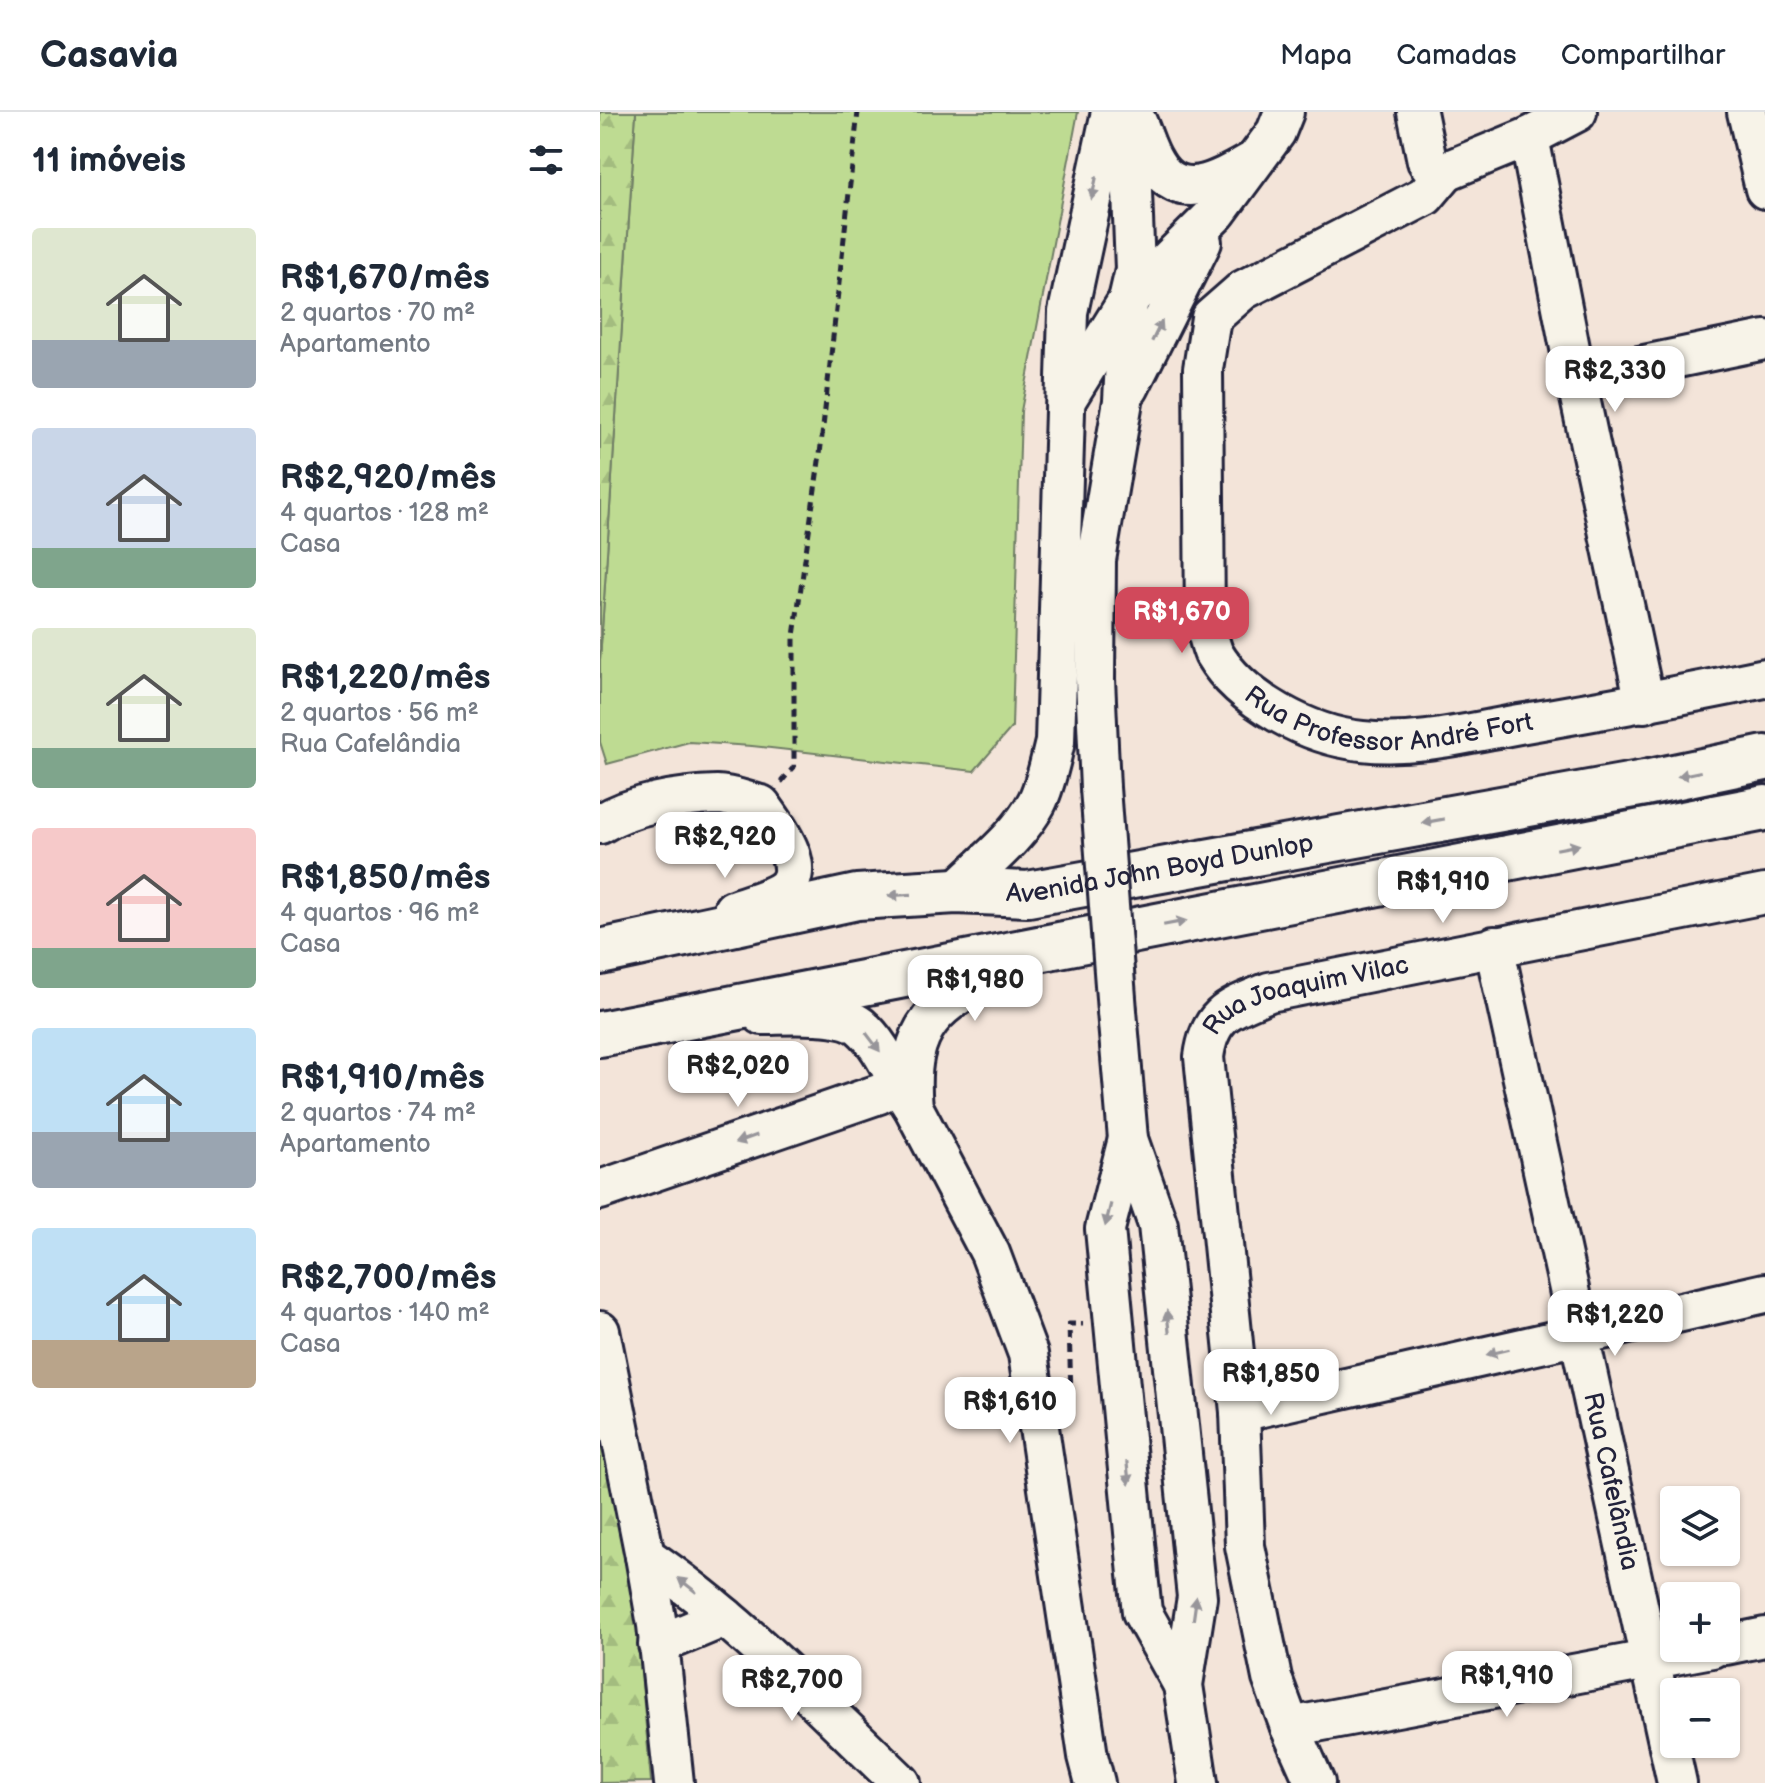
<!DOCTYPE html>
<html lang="pt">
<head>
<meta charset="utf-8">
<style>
  body { margin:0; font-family:"Balsamiq Sans",sans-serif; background:#f6f6f7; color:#1f2937; height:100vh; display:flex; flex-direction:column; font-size:30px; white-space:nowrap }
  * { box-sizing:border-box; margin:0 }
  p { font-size:26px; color:#747a83 }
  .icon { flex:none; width:44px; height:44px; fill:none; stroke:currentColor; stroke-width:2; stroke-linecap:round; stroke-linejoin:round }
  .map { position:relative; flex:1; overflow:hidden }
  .side { display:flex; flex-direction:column; background:#fff; width:600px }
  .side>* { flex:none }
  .buttons { position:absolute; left:1060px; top:1374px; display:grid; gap:16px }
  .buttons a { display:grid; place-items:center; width:80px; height:80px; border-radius:8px; background:#fff; box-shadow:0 2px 6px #0004; font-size:40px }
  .price { position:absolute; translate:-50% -68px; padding:0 18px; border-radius:16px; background:#fff; color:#222; font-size:26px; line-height:52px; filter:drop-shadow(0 2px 4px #0008) }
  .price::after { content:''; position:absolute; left:50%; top:48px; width:24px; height:18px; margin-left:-12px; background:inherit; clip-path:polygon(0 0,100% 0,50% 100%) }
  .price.current { background:#d1495b; color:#fff }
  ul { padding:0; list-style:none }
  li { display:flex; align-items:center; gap:24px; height:200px; padding:0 32px }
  li span { display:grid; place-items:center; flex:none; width:224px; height:160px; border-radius:8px; color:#555 }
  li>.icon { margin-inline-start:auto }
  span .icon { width:96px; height:96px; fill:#fffc; stroke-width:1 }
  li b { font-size:34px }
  h2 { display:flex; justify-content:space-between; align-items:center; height:96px; padding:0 32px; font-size:34px }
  header { display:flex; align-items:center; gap:48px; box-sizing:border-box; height:112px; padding:0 40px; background:#fff; border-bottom:2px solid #e0e1e3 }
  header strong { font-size:38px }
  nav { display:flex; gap:44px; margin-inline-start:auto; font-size:28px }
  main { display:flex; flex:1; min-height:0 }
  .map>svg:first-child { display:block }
  .green { fill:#bedb92; stroke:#707e66; stroke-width:2 }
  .forest { fill:url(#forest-firs); stroke:#707e66; stroke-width:2 }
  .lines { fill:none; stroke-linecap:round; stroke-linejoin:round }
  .minor-casing { stroke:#22223b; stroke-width:44 }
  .major-casing { stroke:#22223b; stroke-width:50 }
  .path { stroke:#22223b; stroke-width:5; stroke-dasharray:8 6; stroke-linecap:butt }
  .minor { stroke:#f7f3e8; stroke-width:38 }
  .major { stroke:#f7f3e8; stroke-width:44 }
  .minor-bridge-casing { stroke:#22223b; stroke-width:44; stroke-linecap:butt }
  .minor-bridge { stroke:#f7f3e8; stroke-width:38 }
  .oneway { fill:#97959a }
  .labels { text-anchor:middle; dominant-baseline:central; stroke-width:7; stroke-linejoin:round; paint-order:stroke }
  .street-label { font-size:26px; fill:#22223b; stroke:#f7f3e8 }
</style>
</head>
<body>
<header>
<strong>Casavia</strong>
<nav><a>Mapa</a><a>Camadas</a><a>Compartilhar</a></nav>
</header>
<main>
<section class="side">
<h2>11 imóveis<svg class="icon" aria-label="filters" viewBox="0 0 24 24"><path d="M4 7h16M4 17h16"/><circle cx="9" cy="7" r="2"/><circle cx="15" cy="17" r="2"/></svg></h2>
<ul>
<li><span style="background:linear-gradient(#dfe7d0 70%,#9aa5b1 0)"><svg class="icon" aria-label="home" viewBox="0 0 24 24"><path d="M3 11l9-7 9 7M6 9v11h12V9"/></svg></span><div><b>R$1,670/mês</b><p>2 quartos · 70 m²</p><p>Apartamento</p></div></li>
<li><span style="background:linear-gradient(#c9d6e8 75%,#7fa58c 0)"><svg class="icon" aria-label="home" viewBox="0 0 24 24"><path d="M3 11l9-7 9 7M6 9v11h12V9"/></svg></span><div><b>R$2,920/mês</b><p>4 quartos · 128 m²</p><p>Casa</p></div></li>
<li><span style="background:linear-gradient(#dfe7d0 75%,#7fa58c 0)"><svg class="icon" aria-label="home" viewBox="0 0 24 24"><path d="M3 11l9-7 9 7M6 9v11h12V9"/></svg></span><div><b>R$1,220/mês</b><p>2 quartos · 56 m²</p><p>Rua Cafelândia</p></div></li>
<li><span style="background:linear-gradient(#f6c9c9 75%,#7fa58c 0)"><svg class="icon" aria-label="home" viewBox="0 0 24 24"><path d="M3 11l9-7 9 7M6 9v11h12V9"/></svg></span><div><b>R$1,850/mês</b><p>4 quartos · 96 m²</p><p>Casa</p></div></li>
<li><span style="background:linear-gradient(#bfe0f5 65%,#9aa5b1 0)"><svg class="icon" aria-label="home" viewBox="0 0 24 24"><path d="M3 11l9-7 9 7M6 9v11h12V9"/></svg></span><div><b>R$1,910/mês</b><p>2 quartos · 74 m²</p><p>Apartamento</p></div></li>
<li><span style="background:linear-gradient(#bfe0f5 70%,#b9a48a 0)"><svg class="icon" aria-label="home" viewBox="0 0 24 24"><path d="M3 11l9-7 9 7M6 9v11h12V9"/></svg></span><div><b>R$2,700/mês</b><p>4 quartos · 140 m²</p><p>Casa</p></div></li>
</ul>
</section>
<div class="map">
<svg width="1165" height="1671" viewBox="0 0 1165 1671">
  <defs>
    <pattern id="forest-firs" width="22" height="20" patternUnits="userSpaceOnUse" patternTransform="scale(2)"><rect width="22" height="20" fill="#bedb92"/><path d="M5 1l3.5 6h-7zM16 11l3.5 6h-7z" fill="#a3bc7f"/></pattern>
  </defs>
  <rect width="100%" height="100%" fill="#f3e4d9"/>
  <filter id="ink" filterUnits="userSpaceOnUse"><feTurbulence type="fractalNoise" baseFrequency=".0125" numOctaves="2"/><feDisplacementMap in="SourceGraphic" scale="16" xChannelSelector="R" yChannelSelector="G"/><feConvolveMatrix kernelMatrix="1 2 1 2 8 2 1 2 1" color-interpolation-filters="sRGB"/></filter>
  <g filter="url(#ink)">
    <path class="green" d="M36,0H478L421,299L412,615L374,659L152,634L89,630L7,652L0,630V548Z"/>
    <g class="forest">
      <path d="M0,0H36L0,548Z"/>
      <path d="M0,1307L33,1471L51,1670L0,1671Z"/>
    </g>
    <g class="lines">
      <defs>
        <g id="minor">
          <path d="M817,0L827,49L834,58L846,59L929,25L977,0"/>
          <path d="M1147,0L1165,77"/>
          <path d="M537,10C543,23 547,39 555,51C579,92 619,69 650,51"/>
          <path d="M929,25L976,267L1045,591"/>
          <path id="s1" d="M846,59L825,84L643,178L611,206L603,257L605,513C608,522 610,533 614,542C641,588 710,624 762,629C815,635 868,621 919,612C1001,598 1083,583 1165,566"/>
          <path d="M976,267L1165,228"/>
          <path d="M529,276L602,130"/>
          <path d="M466,288L528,188L617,100L676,20L684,0"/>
          <path d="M500,676L495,567L496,448L523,289L528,188L535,158L529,0"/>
          <path d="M0,712C32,692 80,684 117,683C131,683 147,690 161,693C175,713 213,760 180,780C167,788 148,792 133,798"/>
          <path d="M356,779C383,752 419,725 437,690C446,672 450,650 455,630L468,200L511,0"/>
          <path id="s2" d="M894,834L1077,1671"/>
          <path d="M429,844C354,887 303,895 313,995L390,1141L428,1242L488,1644L495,1671"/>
          <path d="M517,899L528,1027L558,1113L597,1485L583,1573L598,1671"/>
          <path d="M162,903C186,903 240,898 260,914C283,933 295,968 311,992"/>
          <path d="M528,1027L505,1117L538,1462L542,1500L583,1573"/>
          <path d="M0,1078L279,982L310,967"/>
          <path d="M0,1219L45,1444L57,1513L74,1671"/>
          <path d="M640,1300L1165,1181"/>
          <path d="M45,1444C140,1508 219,1593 301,1671"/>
          <path d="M58,1533L125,1505"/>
          <path d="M1126,1533L1165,1525"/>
          <path d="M690,1615L1112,1536"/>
          <path id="s3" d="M715,1671L690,1615L672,1566L645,1434L640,1300L604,945C610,900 631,896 669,880L1165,782"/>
        </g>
        <g id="major">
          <path id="s4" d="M0,840L257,785L356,779L428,782L1045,671L1165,646"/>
          <path d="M0,922L1165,696"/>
        </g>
      </defs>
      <use href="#minor" class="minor-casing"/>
      <use href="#major" class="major-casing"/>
      <g class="path">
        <path d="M181,670L194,655V524L220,342L258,0"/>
        <path d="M471,1284L469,1212H483"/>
      </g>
      <use href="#minor" class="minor"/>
      <use href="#major" class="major"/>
      <defs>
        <path id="minor-bridge" d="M500,676L517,899"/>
      </defs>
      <use href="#minor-bridge" class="minor-bridge-casing"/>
      <use href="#minor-bridge" class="minor-bridge"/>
    </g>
    <defs><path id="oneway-solid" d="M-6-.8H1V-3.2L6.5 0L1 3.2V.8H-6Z" transform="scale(2)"/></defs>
    <g class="oneway">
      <use href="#oneway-solid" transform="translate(494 76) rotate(102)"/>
      <use href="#oneway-solid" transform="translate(557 219) rotate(-64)"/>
      <use href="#oneway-solid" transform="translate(1089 662) rotate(168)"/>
      <use href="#oneway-solid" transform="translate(833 709) rotate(170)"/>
      <use href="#oneway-solid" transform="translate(968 735) rotate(-11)"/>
      <use href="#oneway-solid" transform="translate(300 783) rotate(177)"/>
      <use href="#oneway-solid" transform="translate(575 811) rotate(-11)"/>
      <use href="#oneway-solid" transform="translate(273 930) rotate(53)"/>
      <use href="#oneway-solid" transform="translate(146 1027) rotate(161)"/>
      <use href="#oneway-solid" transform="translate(508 1103) rotate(104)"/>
      <use href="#oneway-solid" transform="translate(568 1210) rotate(-96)"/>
      <use href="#oneway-solid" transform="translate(898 1240) rotate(167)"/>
      <use href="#oneway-solid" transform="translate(528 1361) rotate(84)"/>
      <use href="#oneway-solid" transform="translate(87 1473) rotate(-142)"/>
      <use href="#oneway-solid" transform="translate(595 1496) rotate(-82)"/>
    </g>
  </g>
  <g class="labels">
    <g class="street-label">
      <text stroke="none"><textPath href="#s1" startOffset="818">Rua Professor André Fort</textPath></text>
      <text stroke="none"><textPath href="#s4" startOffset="568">Avenida John Boyd Dunlop</textPath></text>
      <text stroke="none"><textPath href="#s3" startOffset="872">Rua Joaquim Vilac</textPath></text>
      <text stroke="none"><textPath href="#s2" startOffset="548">Rua Cafelândia</textPath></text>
    </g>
  </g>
</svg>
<div class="buttons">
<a><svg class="icon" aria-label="layers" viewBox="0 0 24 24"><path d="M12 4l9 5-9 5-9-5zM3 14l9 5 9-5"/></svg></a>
<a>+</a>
<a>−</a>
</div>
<b class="price" style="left:1015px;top:302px">R$2,330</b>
<b class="price current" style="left:582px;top:543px">R$1,670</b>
<b class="price" style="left:125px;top:768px">R$2,920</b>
<b class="price" style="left:843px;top:813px">R$1,910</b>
<b class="price" style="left:375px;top:911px">R$1,980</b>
<b class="price" style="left:138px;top:997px">R$2,020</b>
<b class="price" style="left:1015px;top:1246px">R$1,220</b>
<b class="price" style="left:671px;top:1305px">R$1,850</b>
<b class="price" style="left:410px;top:1333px">R$1,610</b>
<b class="price" style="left:907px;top:1607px">R$1,910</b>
<b class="price" style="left:192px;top:1611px">R$2,700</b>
</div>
</main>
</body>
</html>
